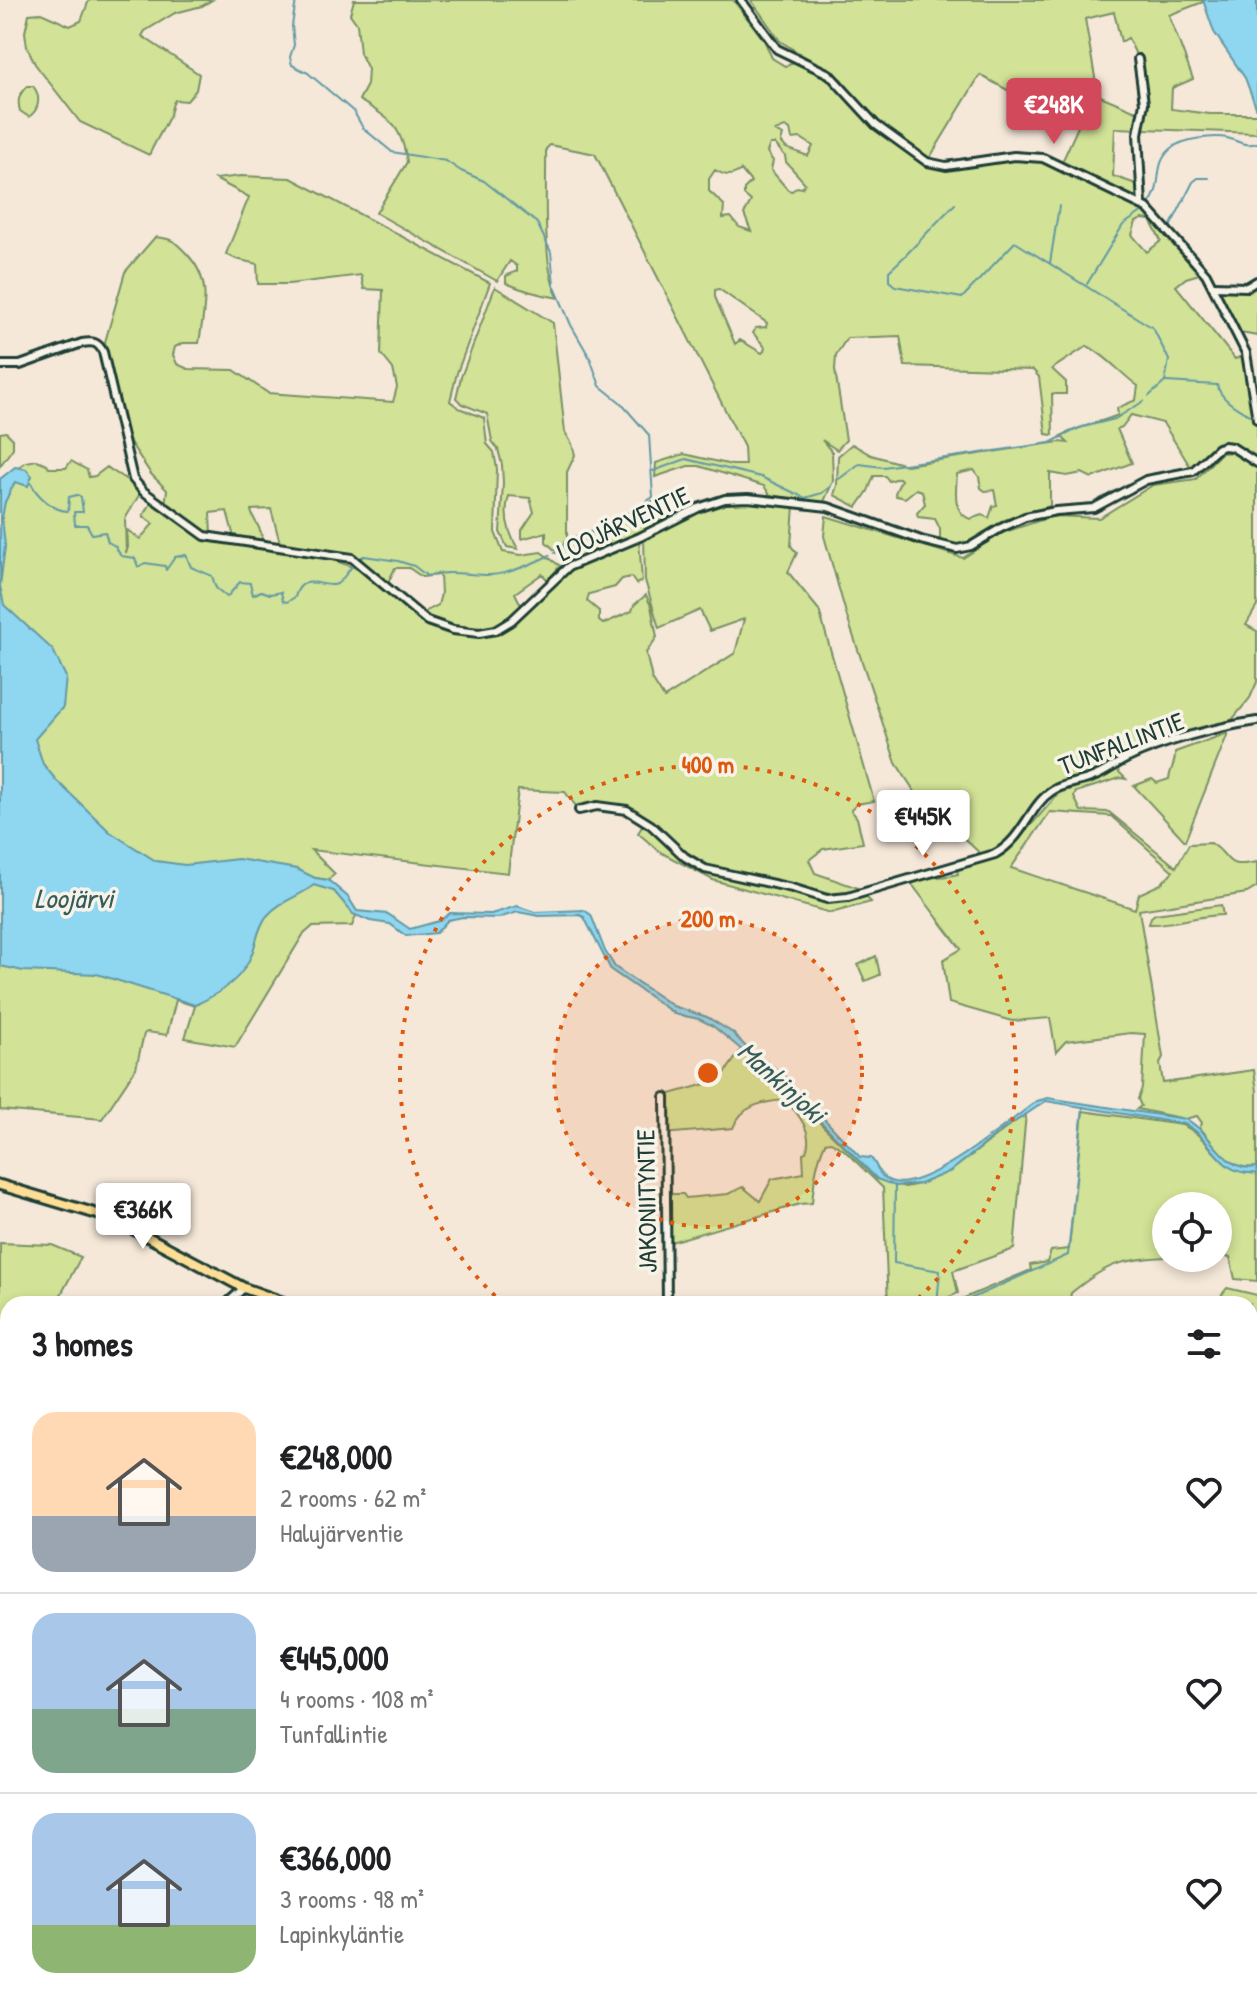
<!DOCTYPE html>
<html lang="en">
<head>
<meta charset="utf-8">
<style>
  body { margin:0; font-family:"Patrick Hand",sans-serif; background:#f2f2f2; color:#202124; height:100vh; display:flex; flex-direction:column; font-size:30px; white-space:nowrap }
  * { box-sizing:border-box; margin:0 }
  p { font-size:26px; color:#757577 }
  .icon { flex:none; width:44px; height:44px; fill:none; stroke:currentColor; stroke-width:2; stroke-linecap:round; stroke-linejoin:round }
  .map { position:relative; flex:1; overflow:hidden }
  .side { position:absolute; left:0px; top:1296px; width:1258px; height:712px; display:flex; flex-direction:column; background:#fff; border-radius:24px 24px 0 0; box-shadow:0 4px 12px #0003 }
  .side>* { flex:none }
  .fabs { position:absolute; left:1152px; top:1192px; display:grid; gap:16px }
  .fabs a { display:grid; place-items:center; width:80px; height:80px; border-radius:50%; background:#fff; box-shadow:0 4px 12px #0003; font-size:40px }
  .price { position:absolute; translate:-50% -68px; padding:0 18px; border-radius:8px; background:#fff; color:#222; font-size:26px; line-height:52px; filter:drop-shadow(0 2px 4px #0008) }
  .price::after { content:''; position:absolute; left:50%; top:48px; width:24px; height:18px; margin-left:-12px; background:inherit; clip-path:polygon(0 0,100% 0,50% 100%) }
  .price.active { background:#d1495b; color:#fff }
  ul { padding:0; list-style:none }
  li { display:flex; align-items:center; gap:24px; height:200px; padding:0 32px }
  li+li { border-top:2px solid #e0e0e0 }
  li span { display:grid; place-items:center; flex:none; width:224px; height:160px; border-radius:24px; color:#555 }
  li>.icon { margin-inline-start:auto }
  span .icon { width:96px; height:96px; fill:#fffc; stroke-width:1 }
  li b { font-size:34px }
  h2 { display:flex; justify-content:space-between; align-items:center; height:96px; padding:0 32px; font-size:34px }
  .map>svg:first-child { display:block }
  .green { fill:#d2e296; stroke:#789065; stroke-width:2; fill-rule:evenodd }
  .water { fill:#8fd6f0; stroke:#6299a5; stroke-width:2 }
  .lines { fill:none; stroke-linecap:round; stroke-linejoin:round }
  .stream { stroke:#6299a5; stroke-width:2 }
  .minor-casing { stroke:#1f3d34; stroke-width:12 }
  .major-casing { stroke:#1f3d34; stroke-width:14 }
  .minor { stroke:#f7f3e8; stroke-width:6 }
  .major { stroke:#fdde96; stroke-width:8 }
  .ring { fill:none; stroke:#de580e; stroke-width:4; stroke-dasharray:4 8 }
  .labels { text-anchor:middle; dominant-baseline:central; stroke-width:7; stroke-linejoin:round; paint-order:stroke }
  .street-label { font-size:26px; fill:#1f3d34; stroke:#f7f3e8 }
  .water-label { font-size:28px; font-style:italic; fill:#355c5a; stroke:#f7f3e8 }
  .centre { fill:#de580e; stroke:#f7f3e8; stroke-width:4 }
  .ring-label { font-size:24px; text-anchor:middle; font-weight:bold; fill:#de580e; stroke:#f7f3e8; stroke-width:7; stroke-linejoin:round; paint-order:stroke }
</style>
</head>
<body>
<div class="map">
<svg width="1257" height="2008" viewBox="0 0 1257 2008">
  <rect width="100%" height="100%" fill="#f5e8d9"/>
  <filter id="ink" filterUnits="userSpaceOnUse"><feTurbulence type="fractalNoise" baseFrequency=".0125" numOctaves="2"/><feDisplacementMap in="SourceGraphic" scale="16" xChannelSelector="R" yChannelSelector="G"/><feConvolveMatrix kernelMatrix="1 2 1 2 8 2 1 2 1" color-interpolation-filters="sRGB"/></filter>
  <g filter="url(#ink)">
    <g class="green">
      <path d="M89,0H212L202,6L175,13L145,31L142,36L199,74L196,90L187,101L175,100C170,107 172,113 168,119C162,131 155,142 149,155L80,122L35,64L27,47L25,32L29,14L41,13L70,26L81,21Z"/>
      <path d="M354,0H733L764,40L772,58L785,66L796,61L828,76L874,127L926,164L946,169L1012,158H1035L1101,187L1141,208L1159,223L1203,273L1186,278L1176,286L1235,359L1242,356L1248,391L1252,392L1257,419V463L1238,450L1224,446L1193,471L1163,423L1131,415L1122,427L1117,429L1132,463L1092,478L1082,473L1067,476L1050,473V506L1001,521V525L965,546L940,543V529L935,519L918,517L917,513L925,504L922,491L916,489L905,498L896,496L895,493L901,480L899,478L889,481L885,476H874L868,491L857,507L834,495L837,485L838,456L852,444L871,455L906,465L1059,442L1068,443L1061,436C1080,426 1099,423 1118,415L1117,408L1136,400L1138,386C1120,373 1106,355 1087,346L1052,369L1066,382V394H1052L1053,435L1046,434L1039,377L1033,370L905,366L900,336L847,338L836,355L835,370L846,440L837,450L822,440L832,452L833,481L823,504L770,495L764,486L699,466H688L655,477L656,463L684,454L732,465H745L744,447L595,154L550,145L546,149C547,185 541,271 559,298C540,295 524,291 506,283V276L517,271V266L510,261L497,281L376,213L407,162C401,124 390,119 359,100L367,85L368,69L360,53L357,24L350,14ZM785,127L790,130L792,139L801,138L813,146L808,156L786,148L781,142L783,135L775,131ZM770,144H775L785,156L786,162L805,183L802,188L797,187L792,191L788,190L771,170L773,161L767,152ZM715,170C725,176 732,177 741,170L751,182L744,189V195L751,201L744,214L751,231L739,227L731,217L723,218L724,205L709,191V179ZM1142,219L1150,220L1161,241L1147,252L1132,235L1136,222ZM719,289L767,323L766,327L756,328L753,333L765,347L764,351L762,353L740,340L735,344L715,297V290ZM974,470L979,477L981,488L985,491L994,490L997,505L993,506L989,518L982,515L970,519C952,512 956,491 957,474Z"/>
      <path d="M751,0H1203V2L1169,15L1193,79L1172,88L1171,109L1210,114H1257V133L1115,128L1113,176L1139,185L1140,201L1062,162L1081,120L1024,99L980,75L929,159L878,124L861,108L841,79L780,41ZM1114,12L1121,42L1128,38L1138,59L1143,114L1098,95L1085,19Z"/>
      <path d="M27,86H33C41,96 40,109 29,117L20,111C17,100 19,94 27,86Z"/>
      <path d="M241,176L291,178L490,283L457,373L450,401L459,408L484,418L487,444L494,452L497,469L495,532L503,552L521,555L541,552L560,566L548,580L542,574L515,593L522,607C491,639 462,633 423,615L426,611L438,605L441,594L440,575L422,577L409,568H395L387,585L354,556L280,543L271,509L251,510C253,522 263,528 262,541L234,537L227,511L210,513L211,535L202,532L165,505L167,490L151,474L126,436L105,342L125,272L155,237C174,239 174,241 187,254C213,281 204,309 199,343H183L175,347L173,355L177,364L188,369L234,370L268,393L393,402L397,387L393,369L381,354L383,290L364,289L361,275L289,284H258L257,264L236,259L226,254L249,197L215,179Z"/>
      <path d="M1257,282V336L1236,332L1213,286L1247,287Z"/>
      <path d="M495,287L553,323L565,432L572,444L575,455L567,472V538L609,529L652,501L664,521L569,563L546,542V532L522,539V530L534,512L530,498L509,496C503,514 508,532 518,549L507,547L500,532L503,483L502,465L498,449L492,441L487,414L462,404L456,398L461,377Z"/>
      <path d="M6,432L13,439V448L0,466V433Z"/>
      <path d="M1236,452L1257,468V606L1246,625L1257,631V682L1250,698L1232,720L1128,753L1091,775L1044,792L1011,842L983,856L917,795L896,763L847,617L824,536L826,516L963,558L1002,533L1053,516L1099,518L1153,485L1196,479L1221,453Z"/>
      <path d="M37,460L47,464L49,468H66L71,461L87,470L89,477L95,476L107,467C118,476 133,481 141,492L125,519L126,553L128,547L127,530L140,539L153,524L143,516L152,502L198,535L213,540C260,544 308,550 353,567C364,571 373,582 383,589C416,617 459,650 505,628L568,569L639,539L642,581L636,584L631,577L622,579L615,587L589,594L587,601L599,611V621L603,624L632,611L634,605L646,595L651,606L657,637L646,653L652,679L664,698L735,653L744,619L710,631L700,610L659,628L645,580L644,537C672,523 706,500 737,500C756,500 776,504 794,506L791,546L797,553L788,572L819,610L874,801L857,804L851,810L857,818L863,843L823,849L809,860L815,873L858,888L871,902L831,913L713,880L660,852L638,833L645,822C625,807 603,805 579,810L565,792L518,790L508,873L311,850L335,874L328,880L315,878L314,885L334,891L356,916L352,926L312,927L303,935L235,1047L185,1038L195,1006L176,1000L167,1035L147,1032L144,1034L136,1068L102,1119L0,1110V950L159,867L130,853L21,766L38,639L0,618V479L26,462Z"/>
      <path d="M1228,733L1185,841L1134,786L1152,779L1157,783L1169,779C1170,769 1176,763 1175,752Z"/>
      <path d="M1117,770L1126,779L1120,778L1076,792L1074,797L1081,811L1109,812L1176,867L1189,844L1211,843C1234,858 1222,869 1257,862V887L1247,893L1139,910L1163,1057L1160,1063L1163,1083L1254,1070L1257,1091V1167C1229,1172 1217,1147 1200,1128L1202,1123L1197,1116L1185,1119L1137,1109L1141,1106L1138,1099L1142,1088L1145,1034L1131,1033L1066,1041L1056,1052L1050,1018L1012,1021L949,1003L943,960L961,949L911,883L914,879C930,877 942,878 958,874L957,870L988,860L1011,848L1059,793L1101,779ZM1050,812L1111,816L1173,871L1161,884L1139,894L1135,909L1011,868Z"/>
      <path d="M1221,905L1223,915C1197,915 1174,925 1149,924L1151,917L1155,914Z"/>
      <path d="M876,956L880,975L865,981L858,965Z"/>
      <path d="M741,1050L776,1074L812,1115L877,1179L905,1187L920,1184L951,1171L1026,1113L1014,1249L953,1271L958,1293L945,1299L944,1304H888L883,1188L844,1150L831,1142L825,1143C816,1162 814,1182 812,1203L800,1204L671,1242L669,1194H683L686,1198L728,1194L743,1187L760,1201L772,1179L804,1173L803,1153L806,1152C814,1133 798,1112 784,1100C763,1102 741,1105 733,1128L663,1134V1096L720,1080Z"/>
      <path d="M1083,1111L1182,1125C1214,1138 1217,1176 1257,1173V1281L1235,1279L1230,1257L1218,1256V1206H1166V1257C1119,1260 1108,1263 1071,1293L1069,1304H950L1031,1270L1030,1265L1047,1262L1051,1251L1069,1249Z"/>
      <path d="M0,1243L52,1245L81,1257L56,1304H8V1326H0Z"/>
      <path d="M1227,1288L1257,1295V1345L1250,1343V1304H1204L1220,1297Z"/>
      <path d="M1250,1357L1257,1358V1460L1250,1459Z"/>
      <path d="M0,1375L8,1376V2000H1250V1863L1257,1864V2008H0Z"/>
      <path d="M1250,1466L1257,1467V1704L1250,1705Z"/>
    </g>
    <g class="water">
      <path d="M1203,0H1257V110L1245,78L1214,32Z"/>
      <path d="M15,467L26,469L32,476L28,486L15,482L5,502L2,518L5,546L0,586L4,605L53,650L66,677L63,707L35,739L43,764L56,780L110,832L156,861L185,865L238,859L297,869L315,878L328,880L348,897L357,911L388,914L410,929L439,921L450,913L491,914L517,906L535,912L584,910L591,915L605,951L615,967L673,1006L707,1017L733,1033L747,1048L779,1071L860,1157L871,1158C879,1167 878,1176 890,1181C923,1195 1009,1121 1037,1101L1048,1098L1185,1119C1212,1131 1223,1174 1257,1167V1173C1216,1176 1215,1138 1184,1124L1046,1101L1001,1131L951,1171L920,1184L895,1186L877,1179L765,1065L755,1061L713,1026L699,1019L675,1014L611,970L584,917L580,915L539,916L518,912L498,918L463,917L448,920L436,933L406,936L390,924L370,921L353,914L334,891L314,885C299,897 281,900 267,916C257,928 257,943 251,956C242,980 217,995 195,1005L97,974L23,971L0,966V479Z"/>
    </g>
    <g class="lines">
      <g class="stream">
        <path d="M296,0L292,26L294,45L290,57L292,65L308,73L354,112L363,128L392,152L446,161L461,171L484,181L537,223L551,252L554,285L571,325L590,358L600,386L620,402L649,435L653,497L610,525L565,541L560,552L555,553"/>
        <path d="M955,204C932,226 913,250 889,271V281L895,286L962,298L1015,242L1153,328L1169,360L1165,382L1149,396"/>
        <path d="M1149,204C1165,184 1151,165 1172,148C1182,139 1214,135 1227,138C1239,141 1244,147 1257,143"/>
        <path d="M1169,229L1193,182L1198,178H1209"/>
        <path d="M1050,263L1059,206"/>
        <path d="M1087,284L1123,225L1143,211"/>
        <path d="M1166,382L1217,385C1221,400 1237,408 1249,415"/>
        <path d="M653,471L686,459L761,477L805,498L822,493L831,486"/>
        <path d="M839,479L859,464L883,467L1050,443L1079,428L1115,419L1144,401"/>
        <path d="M31,483C37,496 54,511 68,511L69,497L77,495L81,497L83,512H74L75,525H87L92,534L105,532L108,542L115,546L121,556L135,558L138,567L145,563L165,566L166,570L175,557L186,555L191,567L212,576L216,588L227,597L240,582L250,583L253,595L261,591L270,594L281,592L283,601L287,602L295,597C302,570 326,590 337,584C343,580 349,569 354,564"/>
        <path d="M360,558L364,556L398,561L414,566L427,576C449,570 467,575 490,575C510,574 532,564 550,555"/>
        <path d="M895,1186L894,1263L940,1271L937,1304"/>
        <path d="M959,1304L1068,1255L1083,1107"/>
        <path d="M0,1668L7,1635"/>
        <path d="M1250,1776L1257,1766"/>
        <path d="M873,2000L877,2008"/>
      </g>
      <defs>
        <g id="minor">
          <path d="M741,0L777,49L829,74L876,125L927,162L946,166L1014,156L1043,158L1147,208L1206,274L1246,353L1257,419"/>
          <path d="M1138,59L1144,103L1138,134L1142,205"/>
          <path d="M1213,286L1247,287L1257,281"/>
          <path d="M0,365H20L82,343C93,341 98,342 103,352L133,479L143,491L205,536L352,558L427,621L453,630L479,633L496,630L511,621L568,567L640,537L698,508L725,499L748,498L828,507L921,540L957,549L971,546L1001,528L1025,517L1056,511L1094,508L1146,480L1193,471L1218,448L1224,446L1232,447L1257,463"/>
          <path d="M579,810L597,806L627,810L651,825L685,857L705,869L792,888L827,899L848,897L995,854C1024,838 1029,806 1052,791C1065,782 1080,783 1093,777C1105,773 1115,764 1126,759C1162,741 1217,727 1257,721"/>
          <path d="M665,1097L667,1304"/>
          <path d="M226,1304L244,1288"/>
          <path d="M0,1372L8,1373"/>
          <path d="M1250,1464H1257"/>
        </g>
        <g id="major">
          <path d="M0,1185L114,1219L244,1288L289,1304"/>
          <path d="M1250,1349L1257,1351"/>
        </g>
      </defs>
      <use href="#minor" class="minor-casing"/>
      <use href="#major" class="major-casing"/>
      <use href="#minor" class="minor"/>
      <use href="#major" class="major"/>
    </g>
  </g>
  <circle cx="708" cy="1073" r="154" fill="#de580e" fill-opacity=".12"/>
  <g class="ring">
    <circle cx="708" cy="1073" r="154"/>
    <path d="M504 1304A308 308 0 1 1 912 1304"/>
  </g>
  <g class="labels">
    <g class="street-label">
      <text transform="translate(623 523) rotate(-25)">LOOJÄRVENTIE</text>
      <text transform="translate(1121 743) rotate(-21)">TUNFALLINTIE</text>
      <text transform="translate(646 1201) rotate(-91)">JAKONIITYNTIE</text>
    </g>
    <g class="water-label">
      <text x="74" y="898">Loojärvi</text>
      <text transform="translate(782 1082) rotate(42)">Mankinjoki</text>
    </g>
  </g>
  <circle cx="708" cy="1073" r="12" class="centre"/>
  <g class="ring-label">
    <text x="708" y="773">400 m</text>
    <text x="708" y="927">200 m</text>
  </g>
</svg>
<div class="fabs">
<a><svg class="icon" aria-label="locate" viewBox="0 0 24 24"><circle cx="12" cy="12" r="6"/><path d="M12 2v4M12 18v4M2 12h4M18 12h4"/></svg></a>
</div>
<b class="price active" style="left:1054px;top:146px">€248K</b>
<b class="price" style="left:923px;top:858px">€445K</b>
<b class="price" style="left:143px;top:1251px">€366K</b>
<section class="side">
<h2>3 homes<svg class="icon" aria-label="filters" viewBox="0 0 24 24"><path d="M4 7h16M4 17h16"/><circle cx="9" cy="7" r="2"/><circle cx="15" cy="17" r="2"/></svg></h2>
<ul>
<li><span style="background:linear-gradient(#ffd9b3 65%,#9aa5b1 0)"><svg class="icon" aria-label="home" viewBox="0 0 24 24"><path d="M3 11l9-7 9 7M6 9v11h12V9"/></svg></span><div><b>€248,000</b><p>2 rooms · 62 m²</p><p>Halujärventie</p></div><svg class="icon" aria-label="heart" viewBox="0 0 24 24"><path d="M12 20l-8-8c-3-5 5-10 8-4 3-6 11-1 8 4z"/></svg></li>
<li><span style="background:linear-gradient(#a9c7e8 60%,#7fa58c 0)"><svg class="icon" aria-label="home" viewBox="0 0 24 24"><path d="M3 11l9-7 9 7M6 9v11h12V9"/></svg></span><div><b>€445,000</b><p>4 rooms · 108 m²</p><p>Tunfallintie</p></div><svg class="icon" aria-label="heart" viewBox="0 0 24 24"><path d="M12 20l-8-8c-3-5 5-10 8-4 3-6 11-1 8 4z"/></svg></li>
<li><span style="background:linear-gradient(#a9c7e8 70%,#8fb573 0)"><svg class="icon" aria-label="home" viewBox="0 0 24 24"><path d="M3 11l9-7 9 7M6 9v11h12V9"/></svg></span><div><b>€366,000</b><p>3 rooms · 98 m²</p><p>Lapinkyläntie</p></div><svg class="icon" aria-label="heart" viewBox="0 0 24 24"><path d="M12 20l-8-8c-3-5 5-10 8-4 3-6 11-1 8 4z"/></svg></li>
</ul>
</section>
</div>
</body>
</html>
